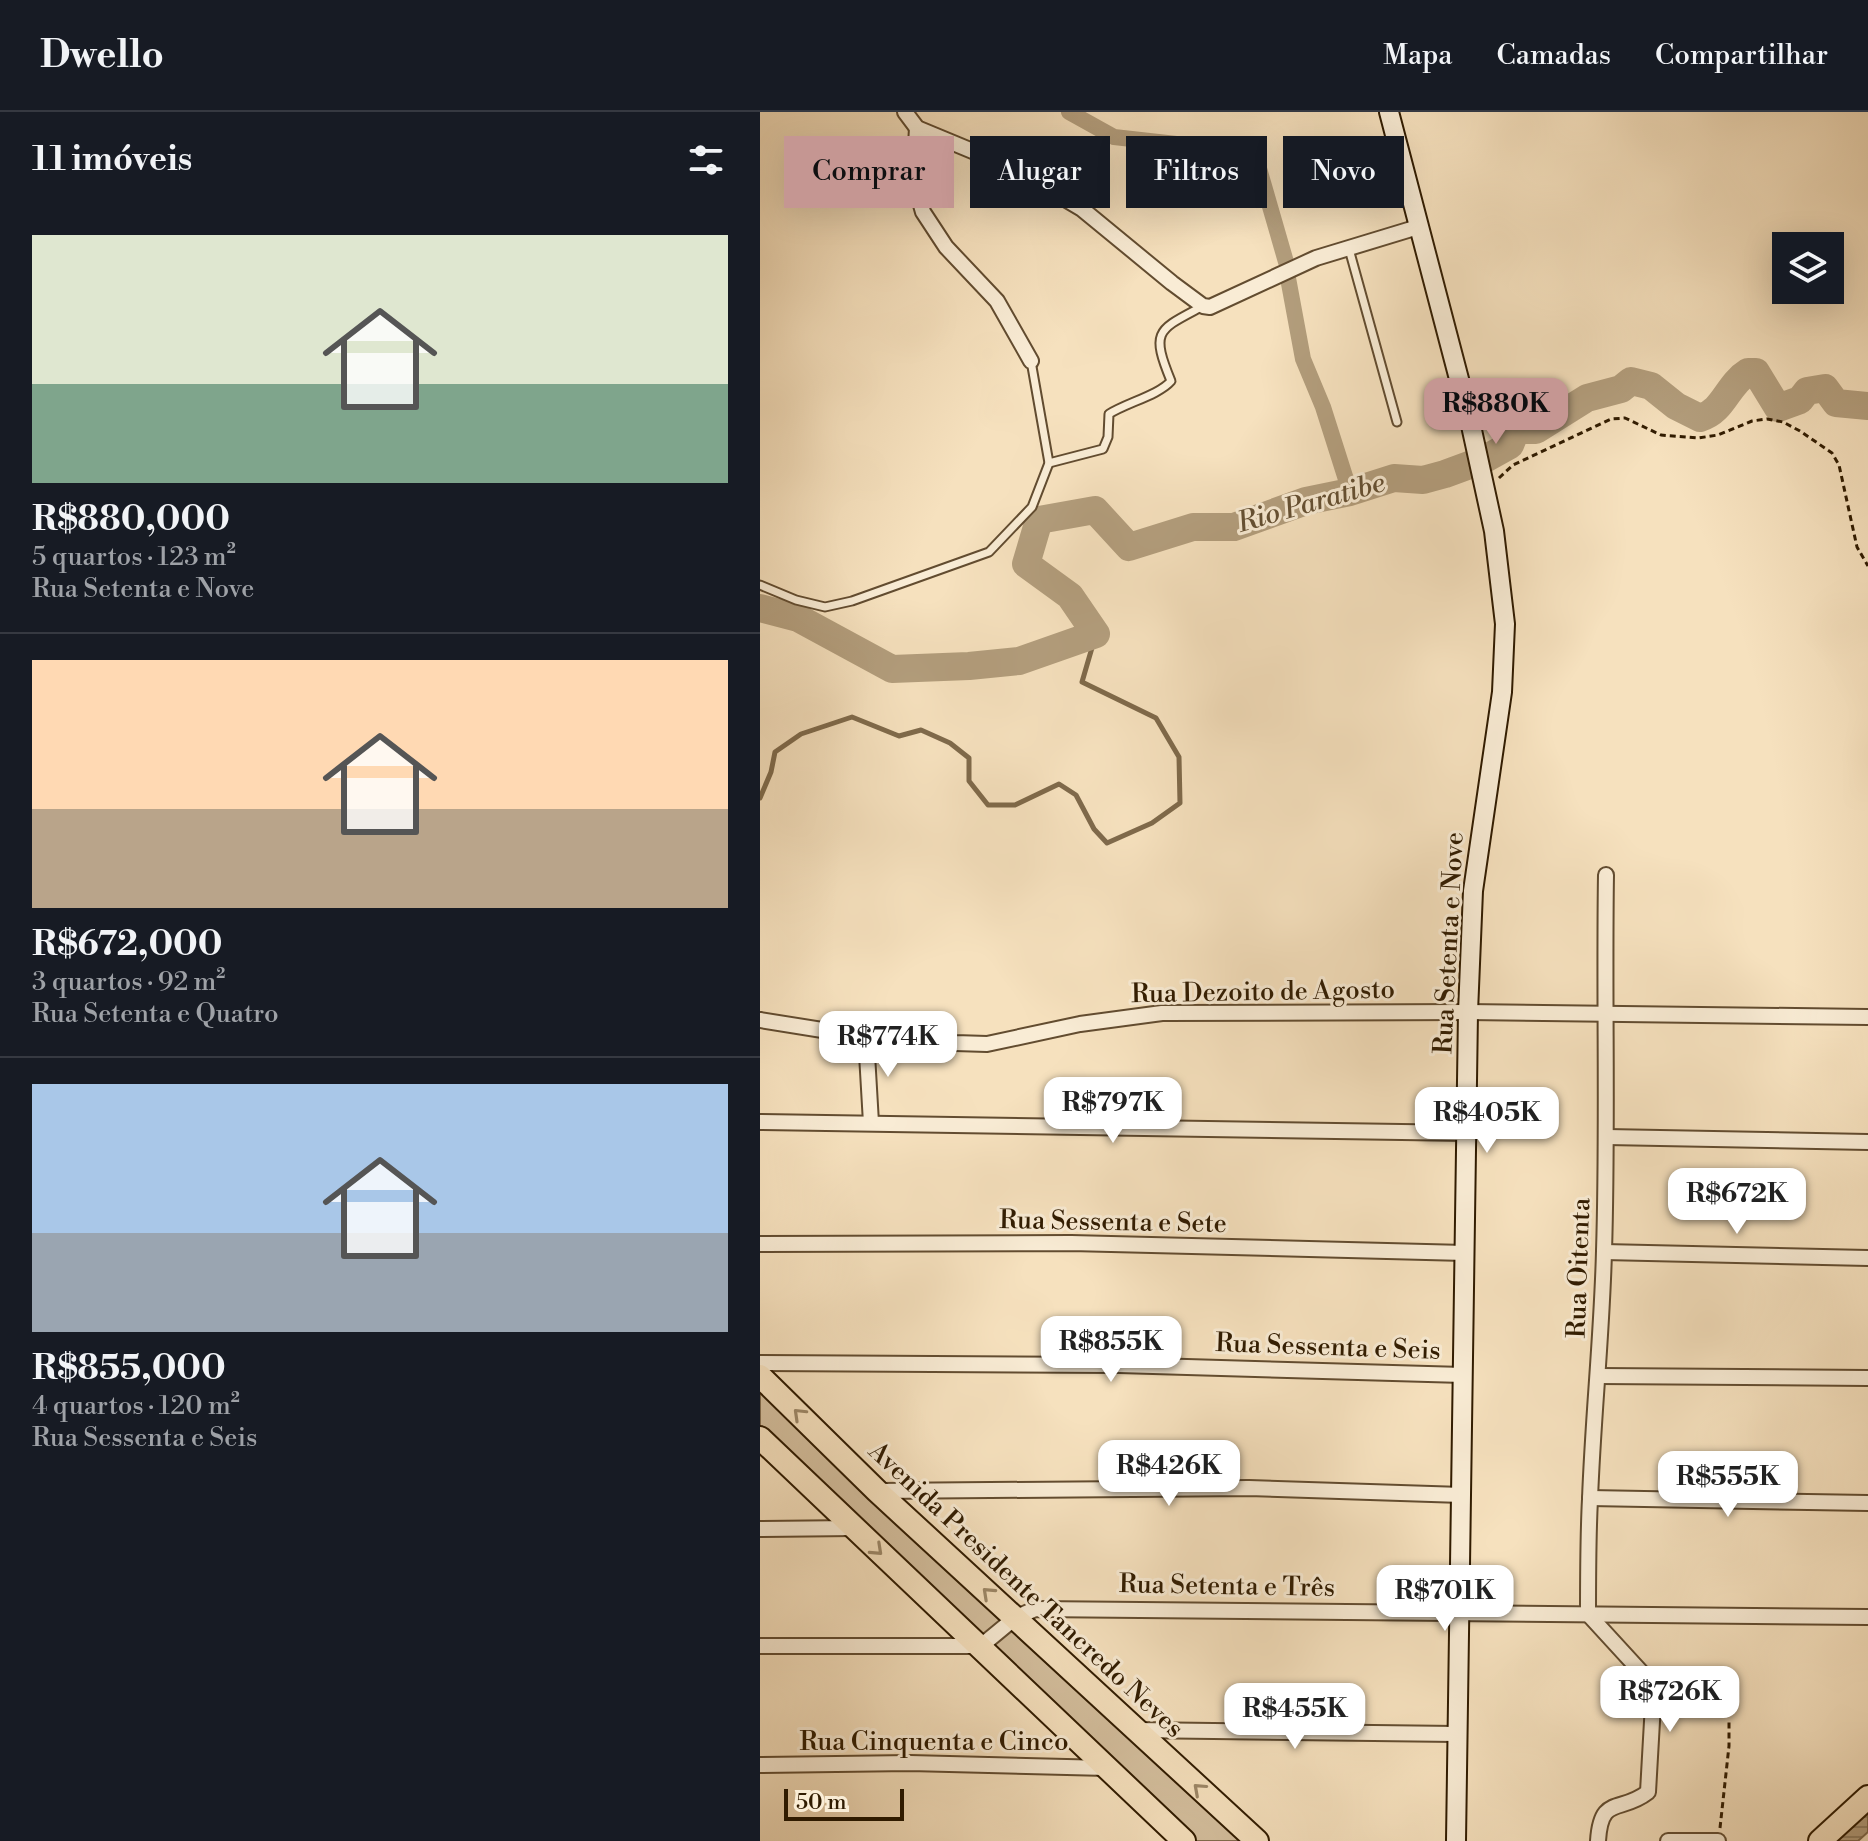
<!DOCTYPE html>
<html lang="pt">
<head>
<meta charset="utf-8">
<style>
  body { margin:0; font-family:"Libre Bodoni",serif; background:#242831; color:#f1f3f6; height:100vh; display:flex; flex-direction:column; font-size:30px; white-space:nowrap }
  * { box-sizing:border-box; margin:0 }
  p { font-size:26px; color:#9ea1a6 }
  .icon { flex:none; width:44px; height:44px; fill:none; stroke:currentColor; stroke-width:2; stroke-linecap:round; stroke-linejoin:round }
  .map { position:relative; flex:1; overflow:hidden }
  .details { display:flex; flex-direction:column; background:#171b24; width:760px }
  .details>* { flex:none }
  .hud { position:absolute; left:24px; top:24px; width:760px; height:72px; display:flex; gap:16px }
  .tools { position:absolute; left:1012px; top:120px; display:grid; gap:16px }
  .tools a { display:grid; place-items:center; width:72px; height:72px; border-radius:0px; background:#171b24; box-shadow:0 8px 32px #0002; font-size:40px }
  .scale { position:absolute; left:24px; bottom:20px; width:120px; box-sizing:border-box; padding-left:8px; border:4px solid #301b00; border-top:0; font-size:22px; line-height:28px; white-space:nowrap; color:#301b00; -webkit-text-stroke:6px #f9ecd5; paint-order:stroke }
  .price { position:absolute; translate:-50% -68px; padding:0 18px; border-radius:16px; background:#fff; color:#222; font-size:26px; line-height:52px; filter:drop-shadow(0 2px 4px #0008) }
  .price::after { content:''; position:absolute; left:50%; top:48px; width:24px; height:18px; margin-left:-12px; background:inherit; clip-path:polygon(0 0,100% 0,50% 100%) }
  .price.active { background:#c59692; color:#111 }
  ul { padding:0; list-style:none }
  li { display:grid; align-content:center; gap:16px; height:424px; padding:0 32px }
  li+li { border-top:2px solid #363941 }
  li span { display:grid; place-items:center; height:248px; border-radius:0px; color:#555 }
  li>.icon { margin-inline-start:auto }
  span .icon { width:144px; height:144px; fill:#fffc; stroke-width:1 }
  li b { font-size:34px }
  h2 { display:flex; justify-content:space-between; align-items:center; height:96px; padding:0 32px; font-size:34px }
  .chip { padding:0 28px; border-radius:0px; background:#171b24; box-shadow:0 8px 32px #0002; font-size:28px; line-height:72px }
  .chip.active { background:#c59692; color:#111 }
  header { display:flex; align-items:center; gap:48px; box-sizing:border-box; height:112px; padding:0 40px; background:#171b24; border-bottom:2px solid #363941 }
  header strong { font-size:38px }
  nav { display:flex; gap:44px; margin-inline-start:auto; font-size:28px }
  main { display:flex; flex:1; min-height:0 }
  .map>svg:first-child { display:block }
  .green { fill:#d4bf9e; stroke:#826d4f; stroke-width:2 }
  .water { fill:url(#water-rules); stroke:#7f6a4b; stroke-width:2 }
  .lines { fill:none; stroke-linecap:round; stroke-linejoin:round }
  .stream { stroke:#7f6a4b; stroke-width:5 }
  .canal { stroke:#b39e7d; stroke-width:16 }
  .river { stroke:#b39e7d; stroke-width:28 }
  .lane-casing { stroke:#624c30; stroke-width:11 }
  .street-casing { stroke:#624c30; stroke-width:18 }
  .secondary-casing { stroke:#301b00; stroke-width:22 }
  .primary-casing { stroke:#301b00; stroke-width:26 }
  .path { stroke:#301b00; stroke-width:3; stroke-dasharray:6 4; stroke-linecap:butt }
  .lane { stroke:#f9ecd5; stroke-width:7 }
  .street { stroke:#f9ecd5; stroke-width:14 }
  .secondary { stroke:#f9ecd5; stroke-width:18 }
  .primary { stroke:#f6e1be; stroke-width:22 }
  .oneway { stroke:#9d8868 }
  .labels { text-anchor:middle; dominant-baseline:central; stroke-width:6; stroke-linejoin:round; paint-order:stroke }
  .street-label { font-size:26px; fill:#301b00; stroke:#f9ecd5 }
  .water-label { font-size:28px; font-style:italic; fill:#644f32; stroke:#f9ecd5 }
</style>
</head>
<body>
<header>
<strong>Dwello</strong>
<nav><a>Mapa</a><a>Camadas</a><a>Compartilhar</a></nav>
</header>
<main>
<section class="details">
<h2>11 imóveis<svg class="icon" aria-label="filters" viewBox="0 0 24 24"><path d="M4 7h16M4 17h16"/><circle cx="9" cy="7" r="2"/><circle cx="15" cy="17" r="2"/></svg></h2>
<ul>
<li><span style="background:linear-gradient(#dfe7d0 60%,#7fa58c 0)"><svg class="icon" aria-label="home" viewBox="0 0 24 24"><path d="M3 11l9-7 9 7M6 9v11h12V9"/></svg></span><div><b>R$880,000</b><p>5 quartos · 123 m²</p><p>Rua Setenta e Nove</p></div></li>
<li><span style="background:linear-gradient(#ffd9b3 60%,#b9a48a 0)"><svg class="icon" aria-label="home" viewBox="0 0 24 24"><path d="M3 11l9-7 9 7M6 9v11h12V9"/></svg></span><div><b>R$672,000</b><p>3 quartos · 92 m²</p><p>Rua Setenta e Quatro</p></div></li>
<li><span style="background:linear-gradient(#a9c7e8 60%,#9aa5b1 0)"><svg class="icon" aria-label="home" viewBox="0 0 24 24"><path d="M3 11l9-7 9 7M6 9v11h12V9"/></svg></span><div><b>R$855,000</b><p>4 quartos · 120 m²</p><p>Rua Sessenta e Seis</p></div></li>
</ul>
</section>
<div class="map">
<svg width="1108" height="1729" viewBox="0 0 1108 1729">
  <defs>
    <pattern id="water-rules" width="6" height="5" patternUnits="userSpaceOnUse" patternTransform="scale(2)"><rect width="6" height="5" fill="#b39e7d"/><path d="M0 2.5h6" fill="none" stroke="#928064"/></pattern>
  </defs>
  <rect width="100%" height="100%" fill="#f6e1be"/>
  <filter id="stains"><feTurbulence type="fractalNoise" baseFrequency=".0025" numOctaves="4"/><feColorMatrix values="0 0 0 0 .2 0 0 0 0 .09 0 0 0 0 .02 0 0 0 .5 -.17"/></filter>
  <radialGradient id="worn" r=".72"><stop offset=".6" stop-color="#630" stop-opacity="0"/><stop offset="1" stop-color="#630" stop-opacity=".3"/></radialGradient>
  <path class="green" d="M0,1273L483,1729H433L0,1318Z"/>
  <path class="water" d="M1108,1699V1720L1098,1729H1072Z"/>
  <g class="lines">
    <path class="stream" d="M0,686L11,660L15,640L41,622L92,605L139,624L161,618L190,631L209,646V669L228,693H255L299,672L316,683L334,717L347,731L392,711L420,691L419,645L396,606L322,570L336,522"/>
    <g class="canal">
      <path d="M309,0L354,25L434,34L498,53L526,150"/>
      <path d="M528,166L543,247L563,295L590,380"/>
    </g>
    <path class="river" d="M0,496L38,506L132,557L209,554L259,549L336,522L310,484L266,452L279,408L335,398L369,435L433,415H474L546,389L590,380L634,366L663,368L685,362L723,348L750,333L756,318H776L827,286L861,277L871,269L891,274L916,294L940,306C964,299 967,273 988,260H996L1018,296L1040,288L1047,279L1065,276L1076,291L1108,294"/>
    <defs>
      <g id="lane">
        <path d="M589,137L637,310"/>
        <path d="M289,351L343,337L348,325L349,302C366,291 399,283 411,269C390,218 398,218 443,194"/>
        <path d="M0,473L36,488L65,495L92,489L229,440L272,395L289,351L271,249"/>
      </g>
      <g id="street">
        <path d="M145,0L157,16L251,55L322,97L412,171L443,194L450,195L556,146L658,115"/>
        <path d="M157,16L154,68L163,100L186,135L237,189L271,249"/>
        <path d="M846,763C844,888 848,1013 844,1139C842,1222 833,1304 830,1387C828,1425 828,1463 828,1502L894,1574L954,1586L965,1593"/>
        <path d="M0,908L106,925L162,923L195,931L227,932L320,912L402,901L708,900L1108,905"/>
        <path d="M106,925L111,1011"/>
        <path d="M0,1010L707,1021"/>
        <path d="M847,1025L1108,1030"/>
        <path d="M0,1132L311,1131L705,1141"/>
        <path d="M844,1140L1108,1146"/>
        <path d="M0,1251L359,1253L703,1263"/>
        <path d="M839,1264L1108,1266"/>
        <path d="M117,1379L489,1376L702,1383"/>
        <path d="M830,1386L1108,1391"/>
        <path d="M0,1417L94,1416"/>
        <path d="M0,1534H221L255,1506L275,1497L1108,1505"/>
        <path d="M375,1618L696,1622"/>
        <path d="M0,1653L150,1651L347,1656"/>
        <path d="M838,1729C841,1682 860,1702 888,1680L894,1574"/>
        <path d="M908,1729H958"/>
      </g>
      <path id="secondary" d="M629,0L710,309L734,419L745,512L742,580L713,779L708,900L696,1729"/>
      <g id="primary">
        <path d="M0,1264L117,1379L497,1729"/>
        <path d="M0,1326L424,1729"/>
        <path d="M1060,1729L1108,1685"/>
      </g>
    </defs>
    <use href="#lane" class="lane-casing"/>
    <use href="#street" class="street-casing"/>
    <use href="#secondary" class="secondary-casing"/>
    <use href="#primary" class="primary-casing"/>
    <g class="path">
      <path d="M739,366L753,353L851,307L865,306L901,323L938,326L958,323L992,309L1007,307L1023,310L1040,319L1072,341L1079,353L1097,435L1108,454"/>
      <path d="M960,1716L969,1634V1608"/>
    </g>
    <use href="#lane" class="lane"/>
    <use href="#street" class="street"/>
    <use href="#secondary" class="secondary"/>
    <use href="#primary" class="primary"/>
  </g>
  <defs><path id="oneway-chevron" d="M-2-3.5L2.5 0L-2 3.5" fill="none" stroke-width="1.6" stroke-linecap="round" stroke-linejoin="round" transform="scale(2)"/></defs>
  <g class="oneway">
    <use href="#oneway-chevron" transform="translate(39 1302) rotate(-136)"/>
    <use href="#oneway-chevron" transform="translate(117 1438) rotate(43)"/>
    <use href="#oneway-chevron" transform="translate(228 1481) rotate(-137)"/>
    <use href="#oneway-chevron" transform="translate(439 1677) rotate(-138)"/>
  </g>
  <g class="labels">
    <g class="street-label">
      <text transform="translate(689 831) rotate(-87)">Rua Setenta e Nove</text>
      <text transform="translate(503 880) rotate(-1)">Rua Dezoito de Agosto</text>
      <text transform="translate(353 1110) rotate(1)">Rua Sessenta e Sete</text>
      <text transform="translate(819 1156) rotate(-88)">Rua Oitenta</text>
      <text transform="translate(568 1235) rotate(2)">Rua Sessenta e Seis</text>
      <text transform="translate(467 1474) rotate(1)">Rua Setenta e Três</text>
      <text transform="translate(266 1478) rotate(43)">Avenida Presidente Tancredo Neves</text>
      <text x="174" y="1630">Rua Cinquenta e Cinco</text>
    </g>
    <g class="water-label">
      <text transform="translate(551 391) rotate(-16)">Rio Paratibe</text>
    </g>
  </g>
  <rect width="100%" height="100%" filter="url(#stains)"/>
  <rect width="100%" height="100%" fill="url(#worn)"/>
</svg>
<div class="tools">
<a><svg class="icon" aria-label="layers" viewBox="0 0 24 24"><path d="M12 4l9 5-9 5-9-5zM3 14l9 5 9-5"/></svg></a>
</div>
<div class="scale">50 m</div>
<b class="price active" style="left:736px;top:334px">R$880K</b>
<b class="price" style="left:128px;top:967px">R$774K</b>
<b class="price" style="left:353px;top:1033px">R$797K</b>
<b class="price" style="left:727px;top:1043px">R$405K</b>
<b class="price" style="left:977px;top:1124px">R$672K</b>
<b class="price" style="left:351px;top:1272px">R$855K</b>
<b class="price" style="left:409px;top:1396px">R$426K</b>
<b class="price" style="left:968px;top:1407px">R$555K</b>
<b class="price" style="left:685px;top:1521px">R$701K</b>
<b class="price" style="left:910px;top:1622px">R$726K</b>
<b class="price" style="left:535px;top:1639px">R$455K</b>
<div class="hud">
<a class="chip active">Comprar</a>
<a class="chip">Alugar</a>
<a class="chip">Filtros</a>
<a class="chip">Novo</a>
</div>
</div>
</main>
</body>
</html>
